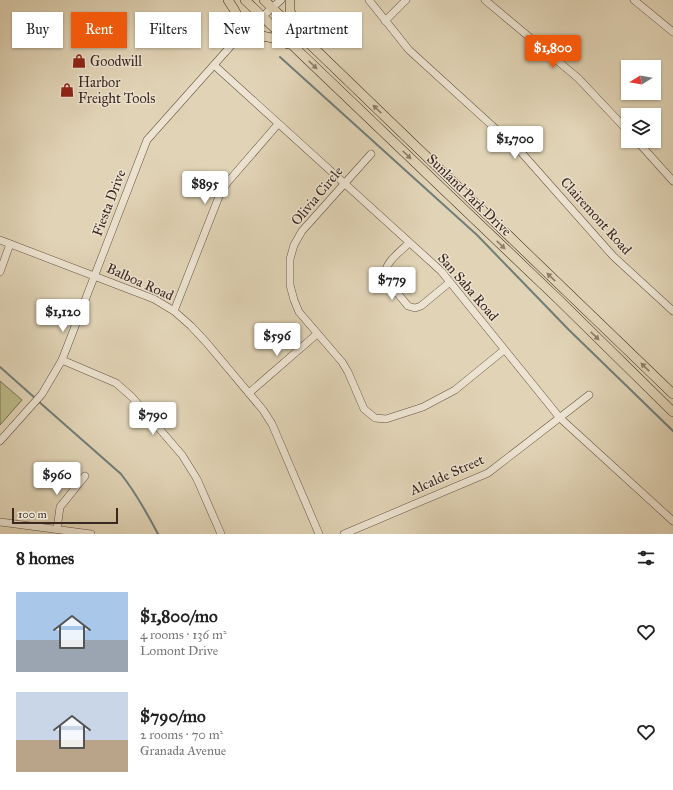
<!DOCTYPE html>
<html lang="en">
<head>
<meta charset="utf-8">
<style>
  body { margin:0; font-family:"IM FELL Great Primer",serif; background:#f2f2f2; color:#222; height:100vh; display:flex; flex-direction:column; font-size:15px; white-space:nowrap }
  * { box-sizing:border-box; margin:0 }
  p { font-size:13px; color:#767676 }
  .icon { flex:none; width:22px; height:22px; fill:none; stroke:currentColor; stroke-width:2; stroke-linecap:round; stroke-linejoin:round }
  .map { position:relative; height:534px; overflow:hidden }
  .details { display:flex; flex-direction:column; background:#fff; flex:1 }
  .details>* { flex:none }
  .banner { position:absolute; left:12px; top:12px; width:400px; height:36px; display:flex; gap:8px }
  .needle { width:26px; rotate:259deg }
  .tools { position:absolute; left:621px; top:60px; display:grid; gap:8px }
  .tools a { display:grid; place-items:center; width:40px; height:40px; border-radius:0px; background:#fff; box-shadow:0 1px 3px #0004; font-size:20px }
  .scale { position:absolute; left:12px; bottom:10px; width:106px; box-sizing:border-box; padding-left:4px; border:2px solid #3a271f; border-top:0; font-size:11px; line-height:14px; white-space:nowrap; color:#3a271f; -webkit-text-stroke:3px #ece3d0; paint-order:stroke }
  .price { position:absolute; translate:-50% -34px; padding:0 9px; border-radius:4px; background:#fff; color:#222; font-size:13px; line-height:26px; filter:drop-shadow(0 1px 2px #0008) }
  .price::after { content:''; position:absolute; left:50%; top:24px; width:12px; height:9px; margin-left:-6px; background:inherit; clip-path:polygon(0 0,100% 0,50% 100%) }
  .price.current { background:#ea580c; color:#fff }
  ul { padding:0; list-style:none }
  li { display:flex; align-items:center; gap:12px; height:100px; padding:0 16px }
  li span { display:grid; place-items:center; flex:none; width:112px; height:80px; border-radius:0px; color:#555 }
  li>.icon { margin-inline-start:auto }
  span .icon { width:48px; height:48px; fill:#fffc; stroke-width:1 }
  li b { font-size:17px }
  h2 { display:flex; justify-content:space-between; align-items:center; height:48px; padding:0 16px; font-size:17px }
  .chip { padding:0 14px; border-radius:0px; background:#fff; box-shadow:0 1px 3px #0004; font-size:14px; line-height:36px }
  .chip.current { background:#ea580c; color:#fff }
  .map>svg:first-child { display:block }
  .green { fill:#bbba88; stroke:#7a7054 }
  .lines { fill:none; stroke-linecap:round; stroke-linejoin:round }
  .stream { stroke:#717d78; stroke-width:2 }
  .minor-casing { stroke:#645245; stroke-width:8 }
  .major-casing { stroke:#3a271f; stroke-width:10 }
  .minor { stroke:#ece3d0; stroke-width:7 }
  .major { stroke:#e1d4b6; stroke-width:9 }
  .oneway { fill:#8e7e6a }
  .labels { text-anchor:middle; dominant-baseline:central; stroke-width:3; stroke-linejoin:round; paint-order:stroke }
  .poi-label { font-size:14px; fill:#3a271f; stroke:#ece3d0; text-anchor:start }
  .street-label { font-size:14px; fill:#3a271f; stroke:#ece3d0 }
</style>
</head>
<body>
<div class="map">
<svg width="673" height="534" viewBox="0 0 673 534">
  <rect width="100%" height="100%" fill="#e1d4b6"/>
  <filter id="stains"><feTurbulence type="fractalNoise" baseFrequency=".005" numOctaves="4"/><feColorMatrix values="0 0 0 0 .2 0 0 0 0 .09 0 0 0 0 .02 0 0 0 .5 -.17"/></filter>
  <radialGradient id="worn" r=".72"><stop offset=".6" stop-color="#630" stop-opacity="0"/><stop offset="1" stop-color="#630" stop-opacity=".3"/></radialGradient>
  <path class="green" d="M0,381L22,400L0,425Z"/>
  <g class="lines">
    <g class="stream">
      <path d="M280,57L477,235L569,330L673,431"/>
      <path d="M0,367L35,398"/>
      <path d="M38,401L121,474C136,493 147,513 158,534"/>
    </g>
    <defs>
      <g id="minor">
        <path d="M369,0L409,50L520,151L613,256L673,311"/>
        <path d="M485,0L578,78L628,131"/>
        <path d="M634,0L673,32"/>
        <path d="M385,21L406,0"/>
        <path d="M214,65L441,271L560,418L673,521"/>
        <path d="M637,141L673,181"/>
        <path d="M371,154L302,231L294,245L290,259V285L294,300L299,312L342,362L348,372L364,409L375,418L386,419L423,407L455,390L504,350"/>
        <path d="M0,240L154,299L174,311L191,326L206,342L263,410L272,424L319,534"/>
        <path d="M409,243C400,252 383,263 385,278L408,306L415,308L421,306L450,282"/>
        <path d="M0,272L10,244"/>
        <path d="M174,311L220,194L227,183L278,124"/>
        <path d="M62,360L116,383L132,397L182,455L197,479L221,534"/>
        <path d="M249,393L317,334"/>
        <path d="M0,441L42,394L62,360L147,140L237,39L281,0"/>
        <path d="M0,522L91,534"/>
        <path d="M57,529L60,507L85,476"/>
        <path d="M344,534L488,473L589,395"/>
      </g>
      <g id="major">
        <path d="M228,0C240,18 240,17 237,39C259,34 268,35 288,44"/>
        <path d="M245,0L558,299L673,412"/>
        <path d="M264,0L673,394"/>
        <path d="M290,0V11L298,30"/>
      </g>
    </defs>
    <use href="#minor" class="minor-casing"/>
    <use href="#major" class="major-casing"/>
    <use href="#minor" class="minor"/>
    <use href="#major" class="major"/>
  </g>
  <defs><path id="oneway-solid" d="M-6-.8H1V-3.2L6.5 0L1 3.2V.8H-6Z"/></defs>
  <g class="oneway">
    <use href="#oneway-solid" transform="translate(313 65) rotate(44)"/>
    <use href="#oneway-solid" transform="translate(377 109) rotate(-136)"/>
    <use href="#oneway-solid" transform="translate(407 155) rotate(44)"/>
    <use href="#oneway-solid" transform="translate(501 245) rotate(44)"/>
    <use href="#oneway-solid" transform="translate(551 277) rotate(-136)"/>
    <use href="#oneway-solid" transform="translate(595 336) rotate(44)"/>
    <use href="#oneway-solid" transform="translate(645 367) rotate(-136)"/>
  </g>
  <defs>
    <symbol id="shop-bare" viewBox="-9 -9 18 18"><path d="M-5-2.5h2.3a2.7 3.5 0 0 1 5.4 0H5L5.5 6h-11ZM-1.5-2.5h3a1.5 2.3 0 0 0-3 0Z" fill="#8f2418" stroke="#ece3d0" stroke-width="2.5" paint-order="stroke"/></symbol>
  </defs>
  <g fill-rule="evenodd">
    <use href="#shop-bare" x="69" y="51" width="20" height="20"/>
    <use href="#shop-bare" x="57" y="80" width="20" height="20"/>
  </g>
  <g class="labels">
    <g class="poi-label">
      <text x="90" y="61">Goodwill</text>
      <text x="78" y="82">Harbor<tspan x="78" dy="16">Freight Tools</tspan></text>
    </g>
    <g class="street-label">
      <text transform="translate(469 195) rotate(44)">Sunland Park Drive</text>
      <text transform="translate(317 196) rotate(-50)">Olivia Circle</text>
      <text transform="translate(109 203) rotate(-69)">Fiesta Drive</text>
      <text transform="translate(596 216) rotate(48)">Clairemont Road</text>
      <text transform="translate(140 282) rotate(24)">Balboa Road</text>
      <text transform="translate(468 287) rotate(49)">San Saba Road</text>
      <text transform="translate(447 475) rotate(-24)">Alcalde Street</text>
    </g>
  </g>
  <rect width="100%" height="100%" filter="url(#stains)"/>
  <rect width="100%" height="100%" fill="url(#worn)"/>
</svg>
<div class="tools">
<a><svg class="needle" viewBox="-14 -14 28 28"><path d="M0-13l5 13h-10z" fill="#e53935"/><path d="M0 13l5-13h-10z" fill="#767676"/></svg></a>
<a><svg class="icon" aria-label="layers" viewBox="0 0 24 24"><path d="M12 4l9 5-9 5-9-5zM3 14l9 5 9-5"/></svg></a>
</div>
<div class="scale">100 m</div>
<b class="price current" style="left:553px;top:69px">$1,800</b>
<b class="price" style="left:515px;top:160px">$1,700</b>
<b class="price" style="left:205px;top:205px">$895</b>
<b class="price" style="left:392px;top:301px">$779</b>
<b class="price" style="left:63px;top:333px">$1,120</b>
<b class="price" style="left:277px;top:357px">$596</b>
<b class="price" style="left:153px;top:436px">$790</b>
<b class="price" style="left:57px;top:496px">$960</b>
<div class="banner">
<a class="chip">Buy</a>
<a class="chip current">Rent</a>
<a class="chip">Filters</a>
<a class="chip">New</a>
<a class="chip">Apartment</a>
</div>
</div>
<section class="details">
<h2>8 homes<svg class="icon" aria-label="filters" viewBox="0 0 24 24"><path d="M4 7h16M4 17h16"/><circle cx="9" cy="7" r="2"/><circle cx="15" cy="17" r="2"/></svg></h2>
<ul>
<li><span style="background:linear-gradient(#a9c7e8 60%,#9aa5b1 0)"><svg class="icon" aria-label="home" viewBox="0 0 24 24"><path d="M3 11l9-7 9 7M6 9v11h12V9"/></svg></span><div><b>$1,800/mo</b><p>4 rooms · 136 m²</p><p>Lomont Drive</p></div><svg class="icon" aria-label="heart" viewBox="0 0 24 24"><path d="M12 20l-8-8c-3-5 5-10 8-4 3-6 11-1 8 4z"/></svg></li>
<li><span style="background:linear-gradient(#c9d6e8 60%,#b9a48a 0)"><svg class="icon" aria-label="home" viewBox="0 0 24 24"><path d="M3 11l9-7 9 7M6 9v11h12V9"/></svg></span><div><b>$790/mo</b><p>2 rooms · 70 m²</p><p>Granada Avenue</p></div><svg class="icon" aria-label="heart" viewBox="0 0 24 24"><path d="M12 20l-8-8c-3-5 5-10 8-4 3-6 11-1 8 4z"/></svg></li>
</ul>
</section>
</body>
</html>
